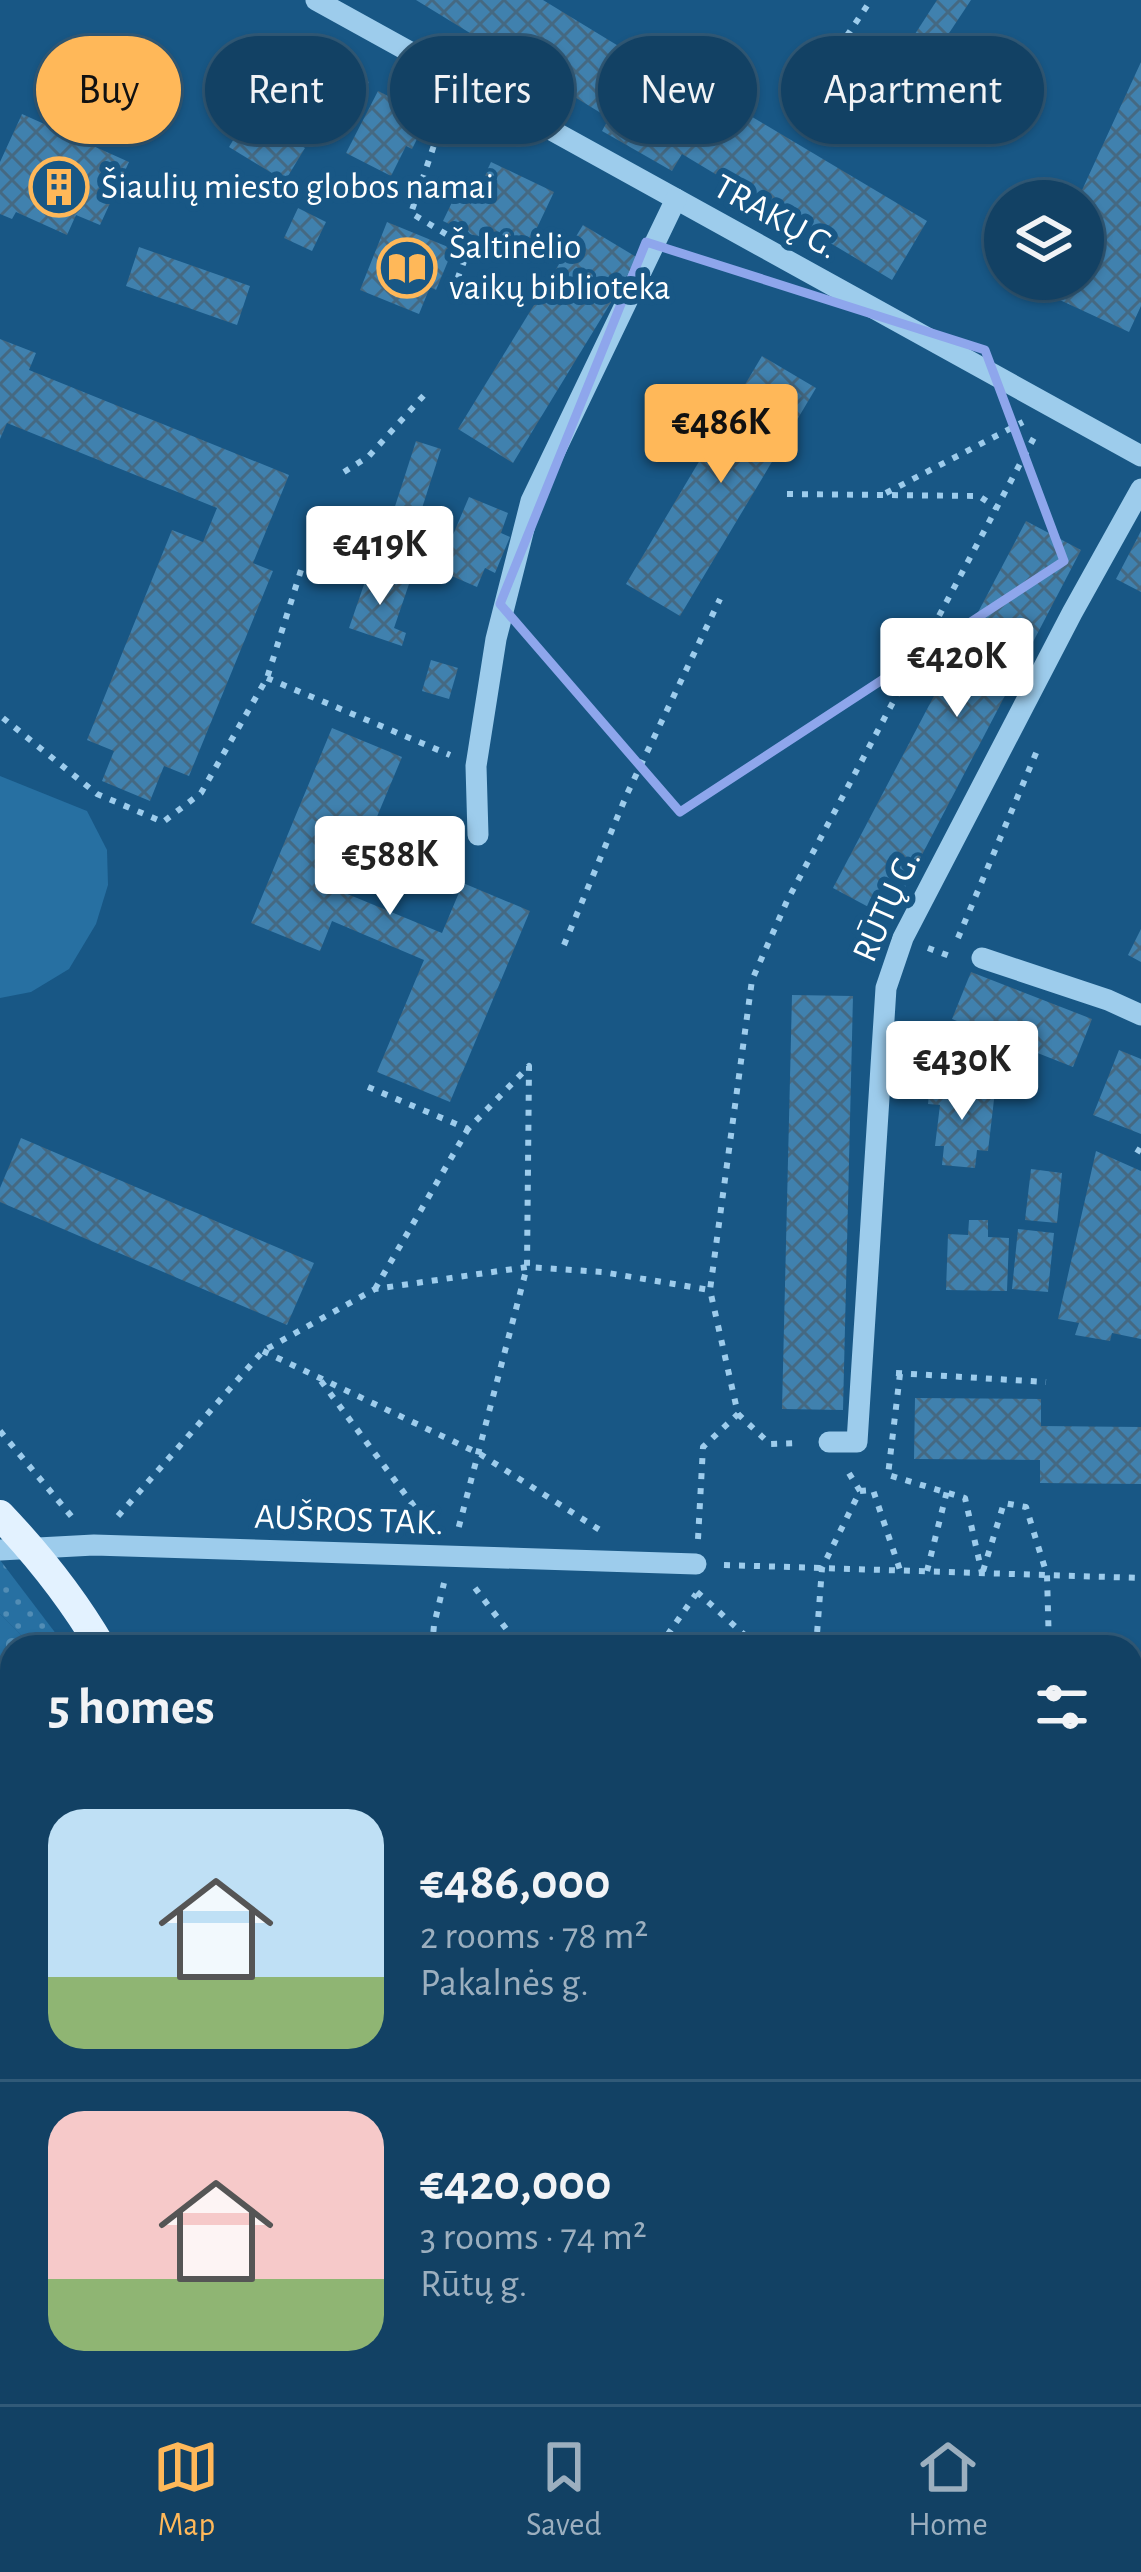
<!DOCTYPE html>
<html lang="en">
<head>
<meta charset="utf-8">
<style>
  body { margin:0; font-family:"Alegreya Sans",sans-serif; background:#1b486a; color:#f1f3f6; height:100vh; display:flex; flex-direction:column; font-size:45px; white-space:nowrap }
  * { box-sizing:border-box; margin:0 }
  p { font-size:39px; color:#9cafbf }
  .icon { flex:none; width:66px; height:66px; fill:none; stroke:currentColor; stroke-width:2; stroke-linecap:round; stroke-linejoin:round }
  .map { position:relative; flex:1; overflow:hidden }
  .sheet { position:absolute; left:0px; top:1635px; width:1143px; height:771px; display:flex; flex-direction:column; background:#124164; border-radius:36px 36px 0 0; box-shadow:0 3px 9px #0004,0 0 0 3px #315a78 }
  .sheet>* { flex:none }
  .banner { position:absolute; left:36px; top:36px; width:1071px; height:108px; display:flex; gap:24px }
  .controls { position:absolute; left:984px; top:180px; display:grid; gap:24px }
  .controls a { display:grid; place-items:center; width:120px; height:120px; border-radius:50%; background:#124164; box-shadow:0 3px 9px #0004,0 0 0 3px #315a78; font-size:60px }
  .price { position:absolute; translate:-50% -102px; padding:0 27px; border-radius:12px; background:#fff; color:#222; font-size:39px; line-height:78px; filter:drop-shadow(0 3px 6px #0008) }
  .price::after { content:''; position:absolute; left:50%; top:72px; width:36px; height:27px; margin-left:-18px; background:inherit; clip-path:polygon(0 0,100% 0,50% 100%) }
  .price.active { background:#ffb859; color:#111 }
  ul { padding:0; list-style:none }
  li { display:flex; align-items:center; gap:36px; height:300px; padding:0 48px }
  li+li { border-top:3px solid #315a78 }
  li span { display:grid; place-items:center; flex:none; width:336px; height:240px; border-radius:36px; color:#555 }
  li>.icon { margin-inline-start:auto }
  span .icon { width:144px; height:144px; fill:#fffc; stroke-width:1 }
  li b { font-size:51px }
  h2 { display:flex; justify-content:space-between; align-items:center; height:144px; padding:0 48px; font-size:51px }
  .chip { padding:0 42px; border-radius:54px; background:#124164; box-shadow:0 3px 9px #0004,0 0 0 3px #315a78; font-size:42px; line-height:108px }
  .chip.active { background:#ffb859; color:#111 }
  .dock { display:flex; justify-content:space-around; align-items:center; height:168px; border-top:3px solid #315a78; background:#124164; font-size:33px; color:#9cafbf }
  .dock a { display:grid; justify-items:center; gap:6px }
  .dock .active { color:#ffb859 }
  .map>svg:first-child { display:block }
  .grass { fill:url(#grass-dots) }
  .cemetery { fill:url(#cemetery-stones) }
  .park { fill:#2770a2 }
  .building { fill:url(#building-cross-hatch) }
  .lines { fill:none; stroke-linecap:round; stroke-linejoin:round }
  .path { stroke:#9dccec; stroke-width:6; stroke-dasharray:6 9; stroke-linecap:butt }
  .minor { stroke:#9dccec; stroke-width:21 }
  .major { stroke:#e3f2ff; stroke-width:30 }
  .marked { fill:none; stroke:#8ea6ec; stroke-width:9; stroke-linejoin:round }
  .labels { text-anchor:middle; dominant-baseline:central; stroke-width:12; stroke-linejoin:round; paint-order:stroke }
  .poi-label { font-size:36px; fill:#fff; stroke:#185785; text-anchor:start }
  .street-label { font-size:36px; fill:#fff; stroke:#185785 }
</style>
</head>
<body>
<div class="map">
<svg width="1141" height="2404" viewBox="0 0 1141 2404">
  <defs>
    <pattern id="grass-dots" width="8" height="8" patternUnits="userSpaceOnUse" patternTransform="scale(3)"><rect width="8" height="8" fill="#2770a2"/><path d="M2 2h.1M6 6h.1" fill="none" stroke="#528db5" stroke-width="1.8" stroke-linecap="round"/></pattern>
    <pattern id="cemetery-stones" width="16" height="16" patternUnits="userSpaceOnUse" patternTransform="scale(3)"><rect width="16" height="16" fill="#2770a2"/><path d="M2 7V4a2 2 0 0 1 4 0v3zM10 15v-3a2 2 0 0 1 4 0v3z" fill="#528db5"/></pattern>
    <pattern id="building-cross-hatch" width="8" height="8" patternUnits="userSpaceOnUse" patternTransform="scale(3)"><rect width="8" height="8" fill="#4081ae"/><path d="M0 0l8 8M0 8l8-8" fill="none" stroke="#456982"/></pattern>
  </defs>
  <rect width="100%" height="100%" fill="#185785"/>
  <g class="grass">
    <path d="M0,1560L66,1647H33L0,1614Z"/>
    <path d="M1141,1670V1886H1133L1132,1897L1131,1679Z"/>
  </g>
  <path class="cemetery" d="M0,1614L33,1647H12V2080L0,2081Z"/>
  <path class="park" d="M0,776L87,811L107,850L108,885L96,924L69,969L31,992L0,998Z"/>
  <g class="building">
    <path d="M416,0H543L643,61L636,71L707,112L717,96L927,221L892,280L682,154L672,171L602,131L609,118Z"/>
    <path d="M937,0H971L894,116L871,102Z"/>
    <path d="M321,51L369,82L337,131L308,112L315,102L296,89Z"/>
    <path d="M1141,62V306L1129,332L1036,289L1041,279H1083V201H1077Z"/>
    <path d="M378,91L423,113L415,128L421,131L412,149L406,146L391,176L346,153Z"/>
    <path d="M22,114L129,162L100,225L76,215L67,235L16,212L12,219L0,214V162Z"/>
    <path d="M249,114L305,148L285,181L229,147Z"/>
    <path d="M491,162L554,192L525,253L488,235L485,241L443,221L455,196L471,204Z"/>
    <path d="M298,208L326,222L312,251L284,238Z"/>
    <path d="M387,222L453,249L436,290L430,287L419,314L360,290Z"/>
    <path d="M583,225L638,258L513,463L458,429Z"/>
    <path d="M139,247L250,286L237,325L126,286Z"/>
    <path d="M0,339L36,353L29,370L289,475L253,563L273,571L189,776L164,766L150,801L102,781L114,751L87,740L172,530L203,542L217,508L7,423L0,439Z"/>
    <path d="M762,356L816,388L680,616L626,584Z"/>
    <path d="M416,441L441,449L406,558L381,550Z"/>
    <path d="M469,497L508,513L501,533L510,537L495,573L485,568L477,587L438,570Z"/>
    <path d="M1026,521L1081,550L889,918L833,888Z"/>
    <path d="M1141,531V592L1116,579Z"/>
    <path d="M369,570L409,584L394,628L406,633L402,646L349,628Z"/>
    <path d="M431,660L458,668L449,699L422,691Z"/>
    <path d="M332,728L402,757L345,893L442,933L463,883L530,911L450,1102L377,1072L424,960L332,921L320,951L251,923Z"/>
    <path d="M1141,929V962L1128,955Z"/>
    <path d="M971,972L1092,1019L1073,1067L952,1019Z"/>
    <path d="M792,995L853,996L843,1410L782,1409Z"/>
    <path d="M1119,1050L1141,1059V1134L1093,1115Z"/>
    <path d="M930,1084L995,1091L988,1151L977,1150L975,1168L942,1165L944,1146H935L940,1105L928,1104Z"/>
    <path d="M21,1138L314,1263L287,1325L0,1202V1188Z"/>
    <path d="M1096,1151L1141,1171V1339L1112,1333L1110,1341L1075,1335L1079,1323L1058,1319Z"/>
    <path d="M1031,1169L1062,1173L1057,1223L1025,1220Z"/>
    <path d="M969,1220H988V1237L1009,1238L1007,1291L946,1290L948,1234L968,1235Z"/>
    <path d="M1018,1229L1054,1233L1048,1292L1012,1289Z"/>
    <path d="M915,1398L1041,1399V1426L1141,1427V1484L1040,1483V1460L914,1459Z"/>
    <path d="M1133,1885L1141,1886V1932H1131Z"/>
    <rect x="1131" y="2001" width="10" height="27"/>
    <path d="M12,2153V2201L6,2202L0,2155Z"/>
    <path d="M1131,2300L1141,2301V2356L1131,2355Z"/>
    <path d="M42,2394H203L205,2404H44Z"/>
    <path d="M934,2394H972L971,2404H934Z"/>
    <path d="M1021,2394H1064L1063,2404H1020Z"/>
  </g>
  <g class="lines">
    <g class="path">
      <path d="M805,98L871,0"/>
      <path d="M448,104L411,213L469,248L454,288"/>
      <path d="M344,472L369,456L425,394"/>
      <path d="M886,493L1023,422"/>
      <path d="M787,494L979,496L997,508"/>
      <path d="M267,678L450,755"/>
      <path d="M3,718L97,794L163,822L201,793L267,678L302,567"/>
      <path d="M958,938L1039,746"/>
      <path d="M564,945L627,794L720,599"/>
      <path d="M928,948L955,958"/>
      <path d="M368,1087L468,1129L529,1066L527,1267L458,1530"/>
      <path d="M1136,1149L1141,1152"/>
      <path d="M375,1289L468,1129"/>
      <path d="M263,1351L480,1454L603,1532"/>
      <path d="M896,1373L1046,1382"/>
      <path d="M900,1374L888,1475L965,1498L982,1573"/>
      <path d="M321,1381L431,1529"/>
      <path d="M738,1414L770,1444L801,1443"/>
      <path d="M0,1431L72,1517"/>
      <path d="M860,1491L873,1490L900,1570"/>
      <path d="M118,1516L263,1351L375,1289L527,1267L602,1272L710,1290"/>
      <path d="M698,1539L703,1447L738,1414L710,1290L752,980L787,901L1037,432"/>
      <path d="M724,1565L1141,1578"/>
      <path d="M927,1571L947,1491"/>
      <path d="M983,1571L1004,1503L1026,1507L1047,1575L1049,1647"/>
      <path d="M475,1588L520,1647"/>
      <path d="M697,1592L758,1647"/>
      <path d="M432,1647L434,1625L444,1583"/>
      <path d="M659,1647L696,1594"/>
      <path d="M816,1647L822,1568L860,1491L847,1470"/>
      <path d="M1131,1659L1141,1653"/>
      <path d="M1137,1684L1141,1685"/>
      <path d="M441,2394L442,2404"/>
      <path d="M589,2394L591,2404"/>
      <path d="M831,2394L832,2404"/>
      <path d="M876,2394L900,2404"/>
      <path d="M985,2394L988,2404"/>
    </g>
    <g class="minor">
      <path d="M316,0L1141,456"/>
      <path d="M478,835L476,766L496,639L531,501L676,199"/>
      <path d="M982,958L1108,1000L1141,1015"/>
      <path d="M829,1442H857L886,988L903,938L1072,613L1141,489"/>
      <path d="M0,1550L94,1545L696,1564"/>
      <path d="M1131,2148L1141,2147"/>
      <path d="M0,2235L12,2234"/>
    </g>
    <g class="major">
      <path d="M0,1515C38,1555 73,1599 101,1647"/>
      <path d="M361,2394L365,2404"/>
    </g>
  </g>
  <path class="marked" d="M646,242L985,350L1064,561L680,812L500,604Z"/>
  <defs>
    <symbol id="building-ring" viewBox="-11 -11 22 22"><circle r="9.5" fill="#185785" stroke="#ffb859" stroke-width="1.5"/><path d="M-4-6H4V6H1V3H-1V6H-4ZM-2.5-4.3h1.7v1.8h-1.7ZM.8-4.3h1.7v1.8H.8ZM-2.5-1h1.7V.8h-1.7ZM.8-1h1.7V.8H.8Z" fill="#ffb859"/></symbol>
    <symbol id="library-ring" viewBox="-11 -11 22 22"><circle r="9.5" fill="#185785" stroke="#ffb859" stroke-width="1.5"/><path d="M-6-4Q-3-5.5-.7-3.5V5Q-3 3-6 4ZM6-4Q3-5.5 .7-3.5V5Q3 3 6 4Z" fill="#ffb859"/></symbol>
  </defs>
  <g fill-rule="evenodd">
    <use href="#building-ring" x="26" y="154" width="66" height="66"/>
    <use href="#library-ring" x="374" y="235" width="66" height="66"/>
  </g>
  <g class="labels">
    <g class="poi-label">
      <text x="101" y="187">Šiaulių miesto globos namai</text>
      <text x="449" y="247">Šaltinėlio<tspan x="449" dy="41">vaikų biblioteka</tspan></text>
    </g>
    <g class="street-label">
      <text transform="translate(776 217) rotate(29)">TRAKŲ G.</text>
      <text transform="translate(887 906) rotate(-66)">RŪTŲ G.</text>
      <text transform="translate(349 1520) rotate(2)">AUŠROS TAK.</text>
    </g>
  </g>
</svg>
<div class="controls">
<a><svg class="icon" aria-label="layers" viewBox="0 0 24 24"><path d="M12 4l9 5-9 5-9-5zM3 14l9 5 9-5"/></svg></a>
</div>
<b class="price active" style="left:721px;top:486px">€486K</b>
<b class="price" style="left:380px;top:608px">€419K</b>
<b class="price" style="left:957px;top:720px">€420K</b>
<b class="price" style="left:390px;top:918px">€588K</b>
<b class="price" style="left:962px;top:1123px">€430K</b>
<div class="banner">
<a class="chip active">Buy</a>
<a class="chip">Rent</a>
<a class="chip">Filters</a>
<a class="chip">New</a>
<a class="chip">Apartment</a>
</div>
<section class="sheet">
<h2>5 homes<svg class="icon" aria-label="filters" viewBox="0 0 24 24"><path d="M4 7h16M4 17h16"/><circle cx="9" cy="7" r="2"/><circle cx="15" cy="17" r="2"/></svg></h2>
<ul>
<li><span style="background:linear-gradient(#bfe0f5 70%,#8fb573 0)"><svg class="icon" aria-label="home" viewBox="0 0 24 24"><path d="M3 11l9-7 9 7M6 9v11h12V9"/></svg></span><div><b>€486,000</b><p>2 rooms · 78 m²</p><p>Pakalnės g.</p></div></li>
<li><span style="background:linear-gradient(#f6c9c9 70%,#8fb573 0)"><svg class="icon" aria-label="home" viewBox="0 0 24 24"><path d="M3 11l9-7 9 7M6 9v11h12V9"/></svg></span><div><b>€420,000</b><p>3 rooms · 74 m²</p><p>Rūtų g.</p></div></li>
</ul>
</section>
</div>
<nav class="dock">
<a class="active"><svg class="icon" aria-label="map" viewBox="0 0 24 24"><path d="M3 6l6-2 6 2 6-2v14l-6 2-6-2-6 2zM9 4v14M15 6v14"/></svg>Map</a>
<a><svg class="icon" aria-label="saved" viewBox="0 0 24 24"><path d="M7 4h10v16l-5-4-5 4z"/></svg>Saved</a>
<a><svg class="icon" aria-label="home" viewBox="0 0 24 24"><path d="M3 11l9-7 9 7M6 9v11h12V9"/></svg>Home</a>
</nav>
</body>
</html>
